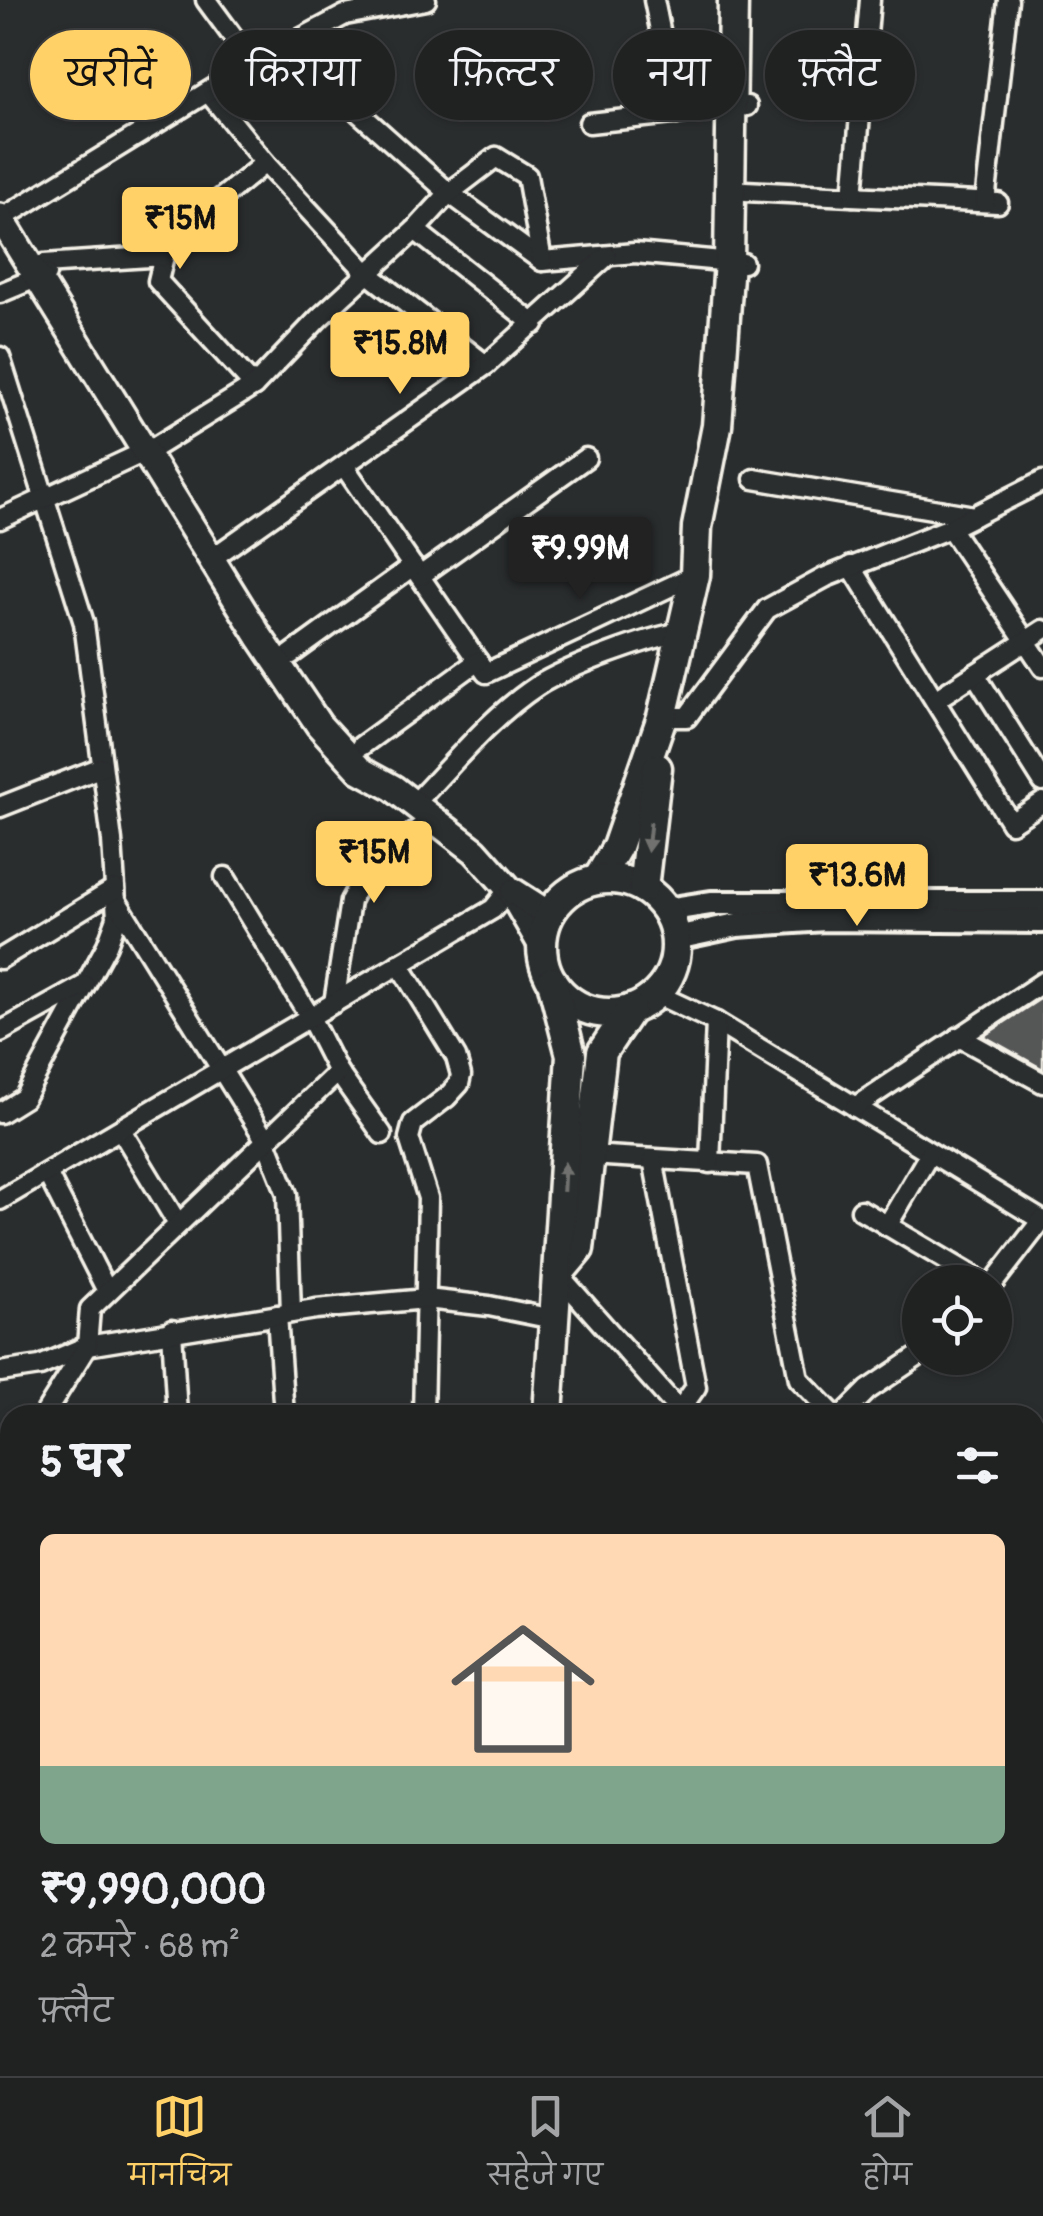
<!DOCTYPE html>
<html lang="hi">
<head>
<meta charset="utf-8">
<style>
  body { margin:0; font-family:Pangolin,"Playpen Sans Deva",sans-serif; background:#2d2f2f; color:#f1f3f6; height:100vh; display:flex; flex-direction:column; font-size:38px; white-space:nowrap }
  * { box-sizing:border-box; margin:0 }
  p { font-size:32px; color:#a2a4a5 }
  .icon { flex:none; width:55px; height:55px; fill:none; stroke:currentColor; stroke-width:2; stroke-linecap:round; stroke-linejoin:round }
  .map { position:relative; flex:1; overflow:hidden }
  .sheet { position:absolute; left:0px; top:1405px; width:1045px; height:672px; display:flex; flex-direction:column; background:#202222; border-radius:30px 30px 0 0; box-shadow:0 2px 8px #0004,0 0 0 2px #3d3f40 }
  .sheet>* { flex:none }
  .hud { position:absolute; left:30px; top:30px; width:985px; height:90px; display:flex; gap:20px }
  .buttons { position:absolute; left:902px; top:1265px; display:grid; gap:20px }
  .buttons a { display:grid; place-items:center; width:110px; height:110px; border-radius:50%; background:#202222; box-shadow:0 2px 8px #0004,0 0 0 2px #3d3f40; font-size:50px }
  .price { position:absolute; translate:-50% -85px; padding:0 22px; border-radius:10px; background:#ffd166; color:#111; font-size:32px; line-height:65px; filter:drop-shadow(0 2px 5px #0008) }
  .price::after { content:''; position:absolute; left:50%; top:60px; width:30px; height:22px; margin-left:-15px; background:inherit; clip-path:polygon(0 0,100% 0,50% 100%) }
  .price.current { background:#222; color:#fff }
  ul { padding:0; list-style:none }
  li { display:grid; align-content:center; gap:20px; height:530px; padding:0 40px }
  li span { display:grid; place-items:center; height:310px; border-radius:15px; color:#555 }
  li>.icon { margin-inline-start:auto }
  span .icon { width:180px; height:180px; fill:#fffc; stroke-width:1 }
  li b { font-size:42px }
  h2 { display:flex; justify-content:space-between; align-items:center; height:120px; padding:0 40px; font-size:42px }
  .tag { padding:0 35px; border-radius:45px; background:#202222; box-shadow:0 2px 8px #0004,0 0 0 2px #3d3f40; font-size:35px; line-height:90px }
  .tag.current { background:#ffd166; color:#111 }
  .tabs { display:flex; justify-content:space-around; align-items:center; height:140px; border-top:2px solid #3d3f40; background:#202222; font-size:28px; color:#a2a4a5 }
  .tabs a { display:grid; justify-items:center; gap:5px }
  .tabs .current { color:#ffd166 }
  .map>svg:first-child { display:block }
  .building { fill:#555756; stroke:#f4f1e8; stroke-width:2.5 }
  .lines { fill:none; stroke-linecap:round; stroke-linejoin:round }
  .minor-casing { stroke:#f4f1e8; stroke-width:25 }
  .tertiary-casing { stroke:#f4f1e8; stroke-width:30 }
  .secondary-casing { stroke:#f4f1e8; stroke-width:32 }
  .primary-casing { stroke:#f4f1e8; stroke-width:35 }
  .minor { stroke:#2a2d2e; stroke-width:18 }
  .tertiary { stroke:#2a2d2e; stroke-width:22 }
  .secondary { stroke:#2a2d2e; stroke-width:25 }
  .primary { stroke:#2a2d2e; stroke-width:28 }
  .oneway { fill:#71726f }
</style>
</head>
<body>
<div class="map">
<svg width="1043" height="2076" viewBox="0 0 1043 2076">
  <rect width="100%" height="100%" fill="#2a2d2e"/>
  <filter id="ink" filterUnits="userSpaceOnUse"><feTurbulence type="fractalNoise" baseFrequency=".01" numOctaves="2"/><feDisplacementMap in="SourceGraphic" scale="20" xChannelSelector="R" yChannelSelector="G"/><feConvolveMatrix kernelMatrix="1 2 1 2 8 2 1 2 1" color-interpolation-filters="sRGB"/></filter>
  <g filter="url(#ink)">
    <path class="building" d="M1043,997V1069L984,1036Z"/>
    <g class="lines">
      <defs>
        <g id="minor">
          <path d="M206,0L253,64"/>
          <path d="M654,0L677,114"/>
          <path d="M285,47L449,193L542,261L635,253L743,263"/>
          <path d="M208,92L265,163L367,273L486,365"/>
          <path d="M589,123L747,106"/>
          <path d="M745,191L998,203"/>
          <path d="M853,196L870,0"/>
          <path d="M985,202L1008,0"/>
          <path d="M1,219L253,64L345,15L426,0"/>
          <path d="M415,230L534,324"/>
          <path d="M164,256L158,281L254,386"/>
          <path d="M44,264L164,256L162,246L265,163"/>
          <path d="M0,293L46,274"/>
          <path d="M0,357L84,623L112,841L117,918L107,945L24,1098L0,1113"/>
          <path d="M344,466L486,673L695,575"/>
          <path d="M754,479L974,516"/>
          <path d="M0,519L157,446L254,386L319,318L415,230L449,193L496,157L527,176L542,261"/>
          <path d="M950,528L1043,667"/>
          <path d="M211,559L486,365L607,256"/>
          <path d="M851,566L1011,823L1043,802"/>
          <path d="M420,576L586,458"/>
          <path d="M290,655L413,566"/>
          <path d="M975,674L1043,782"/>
          <path d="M935,700L1043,630"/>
          <path d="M662,717H687L767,609L826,577L950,528L1043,481"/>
          <path d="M361,746L478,661"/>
          <path d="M414,804C453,764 490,717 537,686C567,667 646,638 682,632"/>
          <path d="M0,807L102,767"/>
          <path d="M225,877L310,1017L338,1072L382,1134"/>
          <path d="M116,900L266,1141L287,1194L291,1313"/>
          <path d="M0,959L115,889"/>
          <path d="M399,964L456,1057L461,1075L459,1084L447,1097L413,1123L409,1138L428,1198L423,1415"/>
          <path d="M656,994L716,1022L1043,1221"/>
          <path d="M334,1003L350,901L367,870L432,818"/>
          <path d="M0,1032L85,985"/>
          <path d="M959,1037L1043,1083"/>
          <path d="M855,1107L1043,982"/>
          <path d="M121,1130L178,1224"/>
          <path d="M589,1155L757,1165L799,1379L834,1415"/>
          <path d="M653,1159L696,1387L679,1411"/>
          <path d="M710,1163L716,1022"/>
          <path d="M47,1173L107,1291"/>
          <path d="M0,1200L493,909L509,889"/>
          <path d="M861,1210L983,1282"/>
          <path d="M887,1226L930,1153"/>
          <path d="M558,1274L683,1415"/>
          <path d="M994,1282L1042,1220"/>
          <path d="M277,1315L284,1415"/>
          <path d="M172,1330L177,1415"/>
          <path d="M0,1372L40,1366L87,1346L316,1309L426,1299L489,1306L553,1319"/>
          <path d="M44,1415L87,1346L90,1309L338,1072"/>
          <path d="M843,1415L868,1390L920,1355"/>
          <path d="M1035,1458L1043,1453"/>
          <path d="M0,1485L10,1469"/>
          <path d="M0,1609L10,1602"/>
          <path d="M1035,1610L1043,1605"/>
          <path d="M3,1667L10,1677"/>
          <path d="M1035,1729L1043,1724"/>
          <path d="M1035,1779L1043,1786"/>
          <path d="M0,1876L10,1891"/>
          <path d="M0,1932L10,1925"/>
          <path d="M1035,1997L1043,2009"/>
          <path d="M0,2030L10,2023"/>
          <path d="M1035,2040L1043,2035"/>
          <path d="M61,2068L67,2076"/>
          <path d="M126,2068L131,2076"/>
          <path d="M380,2068L386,2076"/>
          <path d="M460,2068L465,2076"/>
          <path d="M257,2076L269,2068"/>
          <path d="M854,2076L867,2068"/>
          <path d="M980,2076L993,2068"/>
        </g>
        <g id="tertiary">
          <path d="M666,910L711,903H1043"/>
          <path d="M676,938L737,925L825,919L1043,921"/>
        </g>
        <g id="secondary">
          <path d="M0,217L259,636L319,725L360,770L393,788L475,851L509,889L542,946"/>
          <path d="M514,892L550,915"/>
        </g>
        <g id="primary">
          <path d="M598,879L617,847L662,717L695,575L697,527L717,426L729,262L733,0"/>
          <circle cx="609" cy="946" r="67"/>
          <path d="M643,888L657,768"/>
          <path d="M558,1274L579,1249L602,1052L631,1009"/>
          <path d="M548,1415L571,1055L552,981"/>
          <path d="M550,2068L551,2076"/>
        </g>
      </defs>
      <use href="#minor" class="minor-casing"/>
      <use href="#tertiary" class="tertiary-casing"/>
      <use href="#secondary" class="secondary-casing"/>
      <use href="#primary" class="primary-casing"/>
      <use href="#minor" class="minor"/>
      <use href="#tertiary" class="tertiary"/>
      <use href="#secondary" class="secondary"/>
      <use href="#primary" class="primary"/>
    </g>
    <defs><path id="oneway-solid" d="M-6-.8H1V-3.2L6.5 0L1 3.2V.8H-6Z" transform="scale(2.5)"/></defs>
    <g class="oneway">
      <use href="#oneway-solid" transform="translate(649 837) rotate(96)"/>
      <use href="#oneway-solid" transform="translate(564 1177) rotate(-87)"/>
    </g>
  </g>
</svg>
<div class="buttons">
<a><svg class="icon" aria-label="locate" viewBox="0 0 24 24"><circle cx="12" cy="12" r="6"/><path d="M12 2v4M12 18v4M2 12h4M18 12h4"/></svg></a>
</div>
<b class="price" style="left:180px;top:272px">₹15M</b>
<b class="price" style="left:400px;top:397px">₹15.8M</b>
<b class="price current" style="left:580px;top:602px">₹9.99M</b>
<b class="price" style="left:374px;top:906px">₹15M</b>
<b class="price" style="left:857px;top:929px">₹13.6M</b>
<div class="hud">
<a class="tag current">खरीदें</a>
<a class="tag">किराया</a>
<a class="tag">फ़िल्टर</a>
<a class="tag">नया</a>
<a class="tag">फ़्लैट</a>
</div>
<section class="sheet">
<h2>5 घर<svg class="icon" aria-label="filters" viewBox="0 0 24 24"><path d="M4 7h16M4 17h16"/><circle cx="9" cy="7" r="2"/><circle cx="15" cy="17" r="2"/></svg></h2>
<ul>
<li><span style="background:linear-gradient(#ffd9b3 75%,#7fa58c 0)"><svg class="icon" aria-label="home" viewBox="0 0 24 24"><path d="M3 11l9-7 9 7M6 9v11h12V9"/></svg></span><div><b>₹9,990,000</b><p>2 कमरे · 68 m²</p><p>फ़्लैट</p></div></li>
</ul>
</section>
</div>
<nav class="tabs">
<a class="current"><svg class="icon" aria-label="map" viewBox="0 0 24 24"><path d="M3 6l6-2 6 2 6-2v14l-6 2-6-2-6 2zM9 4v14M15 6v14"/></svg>मानचित्र</a>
<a><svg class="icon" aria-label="saved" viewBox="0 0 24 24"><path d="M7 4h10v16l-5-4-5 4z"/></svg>सहेजे गए</a>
<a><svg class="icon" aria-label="home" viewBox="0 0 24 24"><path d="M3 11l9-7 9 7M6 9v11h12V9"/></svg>होम</a>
</nav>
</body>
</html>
